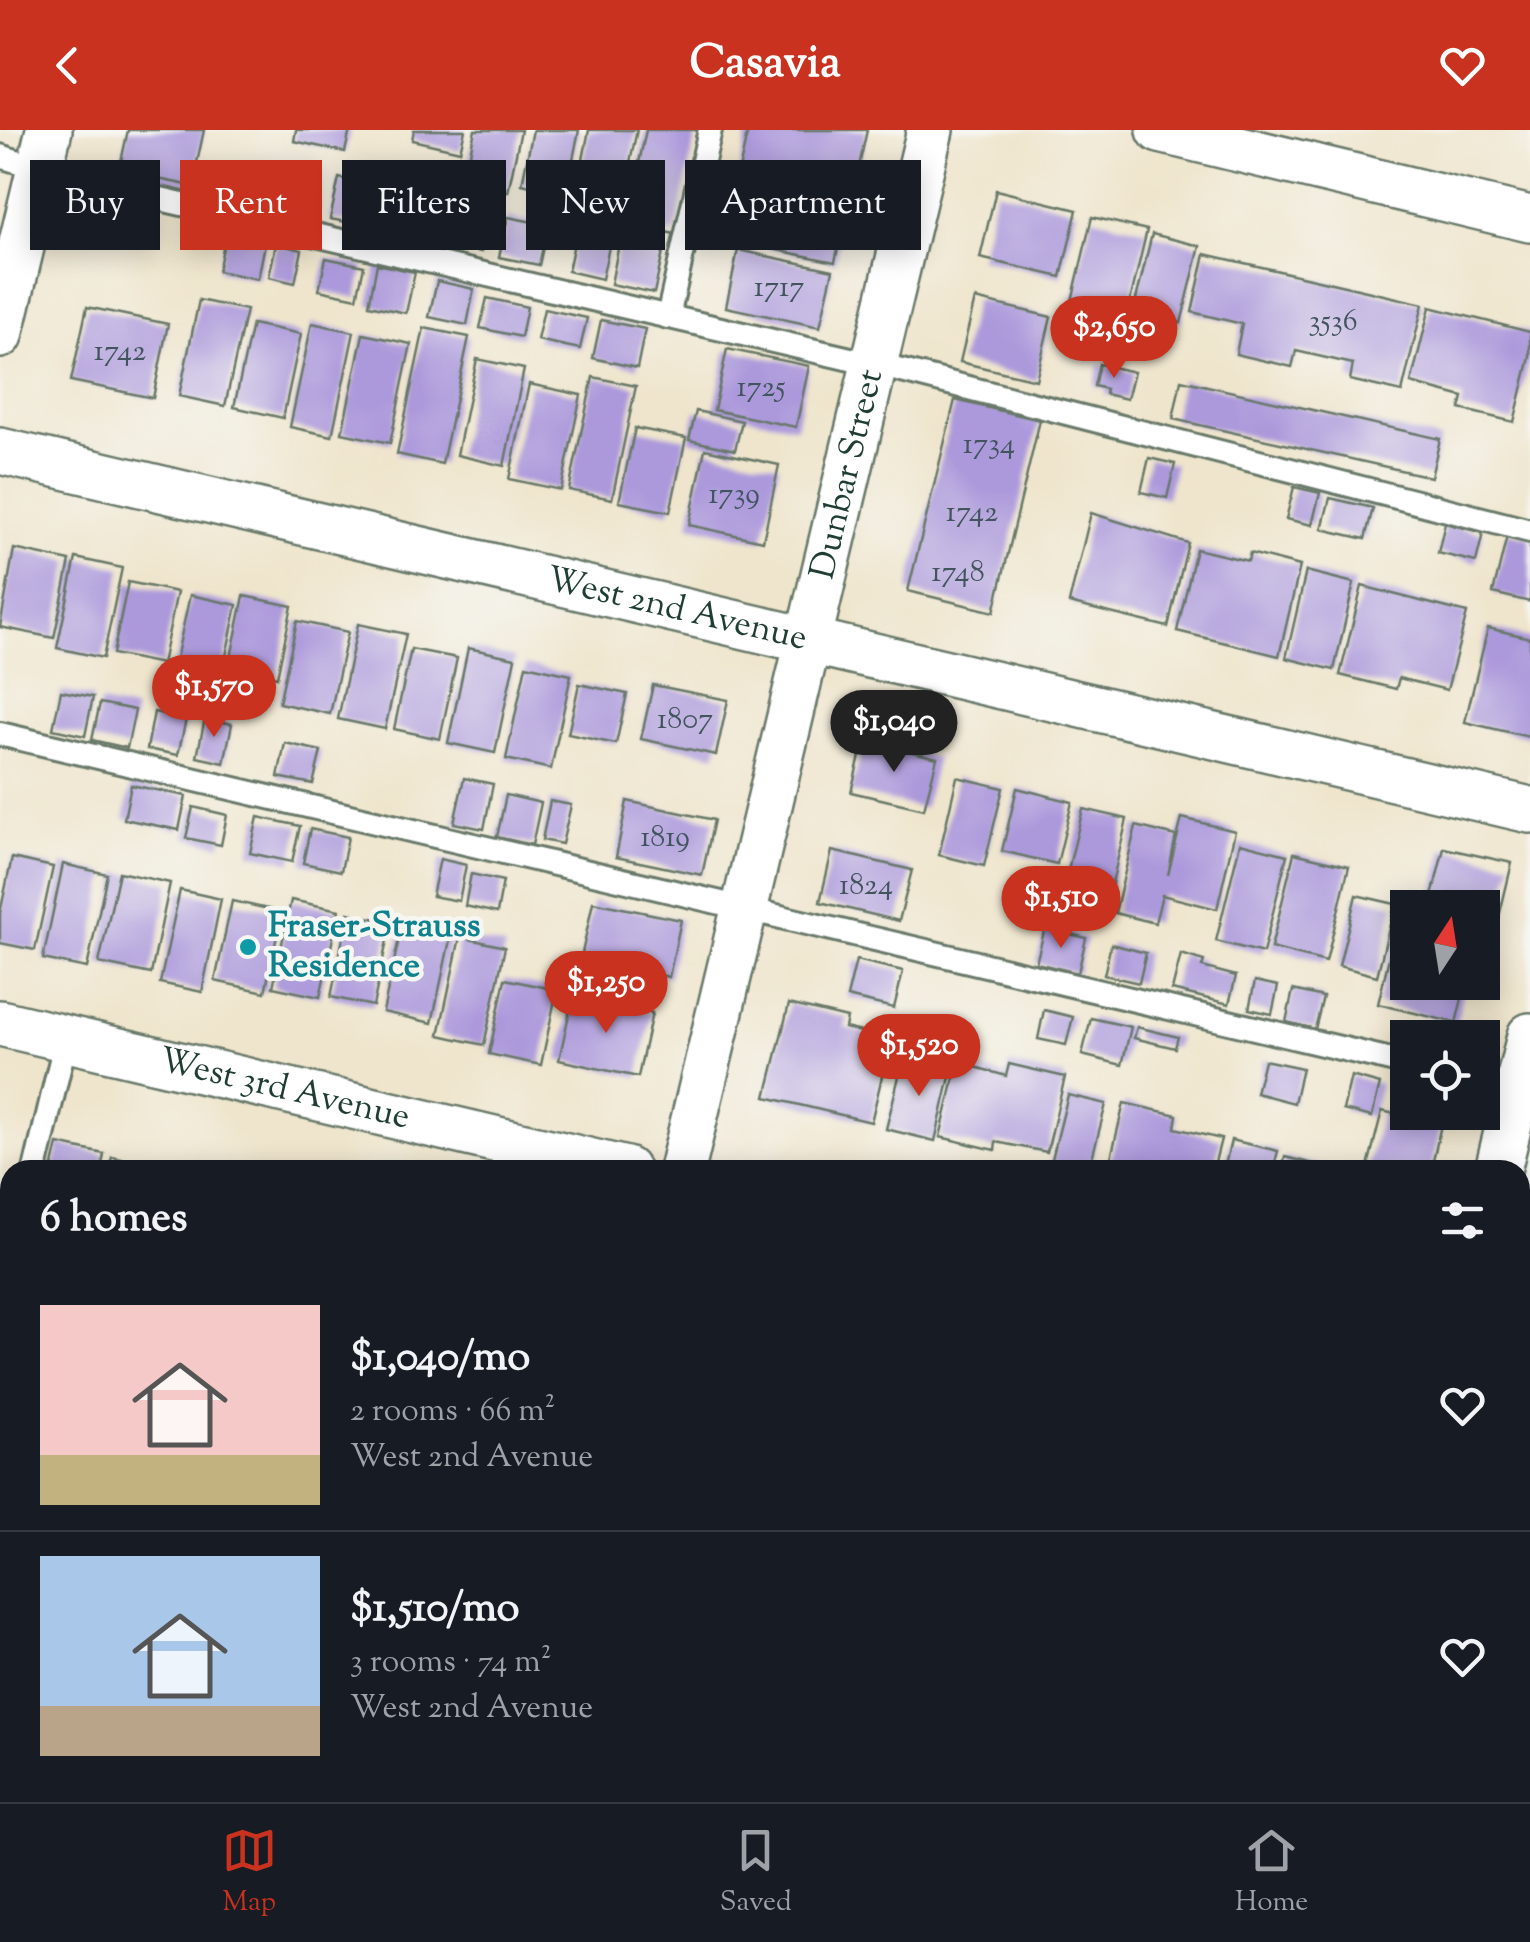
<!DOCTYPE html>
<html lang="en">
<head>
<meta charset="utf-8">
<style>
  body { margin:0; font-family:"Sorts Mill Goudy",serif; background:#20242c; color:#f1f3f6; height:100vh; display:flex; flex-direction:column; font-size:38px; white-space:nowrap }
  * { box-sizing:border-box; margin:0 }
  p { font-size:32px; color:#9ea1a6 }
  .icon { flex:none; width:55px; height:55px; fill:none; stroke:currentColor; stroke-width:2; stroke-linecap:round; stroke-linejoin:round }
  .map { position:relative; flex:1; overflow:hidden }
  .panel { position:absolute; left:0px; top:1030px; width:1530px; height:642px; display:flex; flex-direction:column; background:#171b24; border-radius:30px 30px 0 0; box-shadow:0 5px 25px #0003 }
  .panel>* { flex:none }
  .hud { position:absolute; left:30px; top:30px; width:1000px; height:90px; display:flex; gap:20px }
  .needle { width:65px; rotate:12deg }
  .fabs { position:absolute; left:1390px; top:760px; display:grid; gap:20px }
  .fabs a { display:grid; place-items:center; width:110px; height:110px; border-radius:0px; background:#171b24; box-shadow:0 5px 25px #0003; font-size:50px }
  .price { position:absolute; translate:-50% -85px; padding:0 22px; border-radius:35px; background:#c8321e; color:#fff; font-size:32px; line-height:65px; filter:drop-shadow(0 2px 5px #0008) }
  .price::after { content:''; position:absolute; left:50%; top:60px; width:30px; height:22px; margin-left:-15px; background:inherit; clip-path:polygon(0 0,100% 0,50% 100%) }
  .price.active { background:#222; color:#fff }
  ul { padding:0; list-style:none }
  li { display:flex; align-items:center; gap:30px; height:250px; padding:0 40px }
  li+li { border-top:2px solid #363941 }
  li span { display:grid; place-items:center; flex:none; width:280px; height:200px; border-radius:0px; color:#555 }
  li>.icon { margin-inline-start:auto }
  span .icon { width:120px; height:120px; fill:#fffc; stroke-width:1 }
  li b { font-size:42px }
  h2 { display:flex; justify-content:space-between; align-items:center; height:120px; padding:0 40px; font-size:42px }
  .tag { padding:0 35px; border-radius:0px; background:#171b24; box-shadow:0 5px 25px #0003; font-size:35px; line-height:90px }
  .tag.active { background:#c8321e; color:#fff }
  header { display:flex; justify-content:space-between; align-items:center; height:130px; padding:0 40px; background:#c8321e; color:#fff; font-size:45px; font-weight:800 }
  .dock { display:flex; justify-content:space-around; align-items:center; height:140px; border-top:2px solid #363941; background:#171b24; font-size:28px; color:#9ea1a6 }
  .dock a { display:grid; justify-items:center; gap:5px }
  .dock .active { color:#c8321e }
  .map>svg:first-child { display:block }
  .building { fill:#ac99db }
  .lines { fill:none; stroke-linecap:round; stroke-linejoin:round }
  .lane-casing { stroke:#687869; stroke-width:28 }
  .street-casing { stroke:#687869; stroke-width:50 }
  .secondary-casing { stroke:#687869; stroke-width:60 }
  .lane { stroke:#fff; stroke-width:22 }
  .street { stroke:#fff; stroke-width:45 }
  .secondary { stroke:#fce6c4; stroke-width:55 }
  .culture-dot { fill:#0f9aa8; stroke:#f6f6f2; stroke-width:4 }
  .labels { text-anchor:middle; dominant-baseline:central; stroke-width:9; stroke-linejoin:round; paint-order:stroke }
  .number-label { font-size:30px; fill:#42545e }
  .street-label { font-size:35px; fill:#1f3d34; stroke:#f6f6f2 }
  .culture-label { font-size:35px; font-weight:bold; fill:#0d838f; stroke:#f6f6f2; text-anchor:start }
</style>
</head>
<body>
<header><svg class="icon" aria-label="back" viewBox="0 0 24 24"><path d="M15 5l-7 7 7 7"/></svg>Casavia<svg class="icon" aria-label="heart" viewBox="0 0 24 24"><path d="M12 20l-8-8c-3-5 5-10 8-4 3-6 11-1 8 4z"/></svg></header>
<div class="map">
<svg width="1530" height="1672" viewBox="0 0 1530 1672">
  <rect width="100%" height="100%" fill="#f6f6f2"/>
  <filter id="ink" filterUnits="userSpaceOnUse"><feTurbulence type="fractalNoise" baseFrequency=".01" numOctaves="2"/><feDisplacementMap in="SourceGraphic" scale="20" xChannelSelector="R" yChannelSelector="G"/><feConvolveMatrix kernelMatrix="1 2 1 2 8 2 1 2 1" color-interpolation-filters="sRGB"/></filter>
  <filter id="wash" filterUnits="userSpaceOnUse"><feTurbulence type="fractalNoise" baseFrequency=".0048" numOctaves="4" result="noise"/><feDisplacementMap in="SourceGraphic" scale="40" xChannelSelector="R" yChannelSelector="G"/><feGaussianBlur stdDeviation="2.25" result="paint"/><feColorMatrix in="noise" values="0 0 0 0 0 0 0 0 0 0 0 0 0 0 0 0 0 1.4 0 .05"/><feComposite in="paint" operator="in"/></filter>
  <g filter="url(#wash)">
    <rect width="100%" height="100%" fill="#efe5cc"/>
    <g id="blocks">
      <g class="building">
        <path d="M128,0H204L192,56L119,41Z"/>
        <path d="M296,0H350L345,22L294,11Z"/>
        <path d="M414,0H465L460,21L412,10Z"/>
        <path d="M475,0H521L508,62L464,52Z"/>
        <path d="M533,0H579L566,64L522,54Z"/>
        <path d="M589,0H637L619,83L574,74Z"/>
        <path d="M646,0H697L675,104L626,94Z"/>
        <path d="M748,0H867L851,73L737,49Z"/>
        <path d="M339,48L366,54L357,94L330,89Z"/>
        <path d="M755,57L847,77L835,132L743,113Z"/>
        <path d="M391,60L438,70L428,115L382,105Z"/>
        <path d="M996,60L1077,80L1061,147L980,128Z"/>
        <path d="M452,71L490,79L481,122L443,114Z"/>
        <path d="M508,87L548,95L539,135L499,127Z"/>
        <path d="M1092,87L1147,100L1126,188L1071,175Z"/>
        <path d="M227,100L266,109L258,149L218,141Z"/>
        <path d="M576,104L610,112L602,149L568,141Z"/>
        <path d="M1152,104L1200,116L1181,193L1133,182Z"/>
        <path d="M620,109L664,118L654,163L611,154Z"/>
        <path d="M276,114L302,120L295,153L269,147Z"/>
        <path d="M738,120L833,140L820,197L726,177Z"/>
        <path d="M1205,124L1423,174L1402,262L1350,250L1353,234L1296,221L1292,237L1236,224L1242,194L1192,182Z"/>
        <path d="M326,128L364,136L357,168L319,160Z"/>
        <path d="M377,134L415,142L406,183L369,175Z"/>
        <path d="M437,151L474,159L467,195L429,187Z"/>
        <path d="M487,168L527,177L521,207L480,198Z"/>
        <path d="M975,169L1051,187L1036,250L960,232Z"/>
        <path d="M199,170L246,180L225,276L179,266Z"/>
        <path d="M87,177L168,194L153,268L71,251Z"/>
        <path d="M1430,177L1530,202V227L1514,292L1460,279L1463,267L1411,253Z"/>
        <path d="M544,179L587,188L580,219L537,210Z"/>
        <path d="M601,190L645,199L637,238L593,228Z"/>
        <path d="M312,193L354,202L332,306L290,297Z"/>
        <path d="M252,194L301,204L283,288L234,277Z"/>
        <path d="M424,198L469,207L442,334L397,324Z"/>
        <path d="M363,204L411,214L390,313L342,303Z"/>
        <path d="M727,219L809,236L796,297L714,280Z"/>
        <path d="M477,229L524,239L504,336L457,325Z"/>
        <path d="M1099,234L1134,242L1127,269L1105,264L1106,259L1094,256Z"/>
        <path d="M593,247L636,256L612,369L569,360Z"/>
        <path d="M1181,250L1440,309L1431,347L1173,289Z"/>
        <path d="M529,254L581,265L561,360L509,349Z"/>
        <path d="M955,270L1040,290L994,482L908,461Z"/>
        <path d="M696,281L742,291L735,320L689,310Z"/>
        <path d="M635,298L686,308L670,382L619,372Z"/>
        <path d="M705,319L779,335L763,411L689,395Z"/>
        <path d="M1149,328L1175,334L1167,368L1141,362Z"/>
        <path d="M1294,357L1320,363L1312,395L1286,389Z"/>
        <path d="M1330,368L1373,378L1365,409L1322,399Z"/>
        <path d="M1091,383L1188,413L1168,497L1069,473Z"/>
        <path d="M1445,393L1483,403L1476,432L1438,423Z"/>
        <path d="M1508,402L1530,407V472L1493,463Z"/>
        <path d="M14,419L70,431L54,508L0,497Z"/>
        <path d="M1196,419L1248,431L1250,423L1300,436L1279,526L1177,501Z"/>
        <path d="M76,428L122,438L103,528L57,518Z"/>
        <path d="M1306,441L1354,453L1334,540L1286,528Z"/>
        <path d="M128,452L177,462L162,534L113,524Z"/>
        <path d="M1362,456L1467,483L1447,560L1399,548L1396,559L1340,545Z"/>
        <path d="M190,465L237,475L222,544L175,534Z"/>
        <path d="M244,466L292,476L277,547L229,537Z"/>
        <path d="M297,491L348,502L330,584L279,573Z"/>
        <path d="M358,494L406,504L385,599L338,589Z"/>
        <path d="M1488,498L1530,508L1529,607L1465,592Z"/>
        <path d="M468,518L515,528L495,623L448,613Z"/>
        <path d="M411,519L457,528L440,609L394,599Z"/>
        <path d="M526,535L571,545L551,639L506,629Z"/>
        <path d="M579,554L627,564L616,614L568,604Z"/>
        <path d="M653,555L728,570L716,625L641,609Z"/>
        <path d="M61,561L93,567L85,606L53,599Z"/>
        <path d="M100,573L135,580L127,618L92,610Z"/>
        <path d="M154,582L186,589L178,625L147,619Z"/>
        <path d="M205,588L232,594L224,633L197,627Z"/>
        <path d="M864,610L937,628L924,679L851,662Z"/>
        <path d="M285,613L321,621L313,654L278,647Z"/>
        <path d="M957,647L1003,658L984,736L939,725Z"/>
        <path d="M464,648L493,654L484,699L454,693Z"/>
        <path d="M131,655L186,666L179,700L124,689Z"/>
        <path d="M1017,658L1072,672L1057,734L1002,721Z"/>
        <path d="M506,665L541,673L532,715L497,707Z"/>
        <path d="M550,671L571,675L562,714L542,710Z"/>
        <path d="M627,671L714,690L702,745L616,727Z"/>
        <path d="M193,677L227,685L221,715L186,708Z"/>
        <path d="M1083,679L1127,689L1106,779L1061,769Z"/>
        <path d="M258,687L300,696L292,732L250,723Z"/>
        <path d="M1182,688L1235,701L1217,779L1162,765L1155,793L1115,783L1136,696L1176,706L1168,745Z"/>
        <path d="M310,699L348,707L341,741L303,733Z"/>
        <path d="M1240,713L1287,725L1263,823L1216,811Z"/>
        <path d="M1444,718L1512,733L1495,804L1482,801V778H1429Z"/>
        <path d="M832,721L912,740L899,791L820,772Z"/>
        <path d="M1294,723L1349,736L1326,832L1271,818Z"/>
        <path d="M12,728L53,737L35,820L0,813V783Z"/>
        <path d="M440,729L466,735L459,771L432,766Z"/>
        <path d="M63,734L107,744L87,838L43,829Z"/>
        <path d="M119,742L170,753L151,844L99,833Z"/>
        <path d="M471,744L503,751L497,783L465,776Z"/>
        <path d="M180,760L221,769L202,862L160,853Z"/>
        <path d="M1356,765L1395,774L1377,846L1339,836Z"/>
        <path d="M291,770L339,780L320,867L273,857Z"/>
        <path d="M232,771L282,782L265,862L215,851Z"/>
        <path d="M593,772L681,790L669,847L581,828Z"/>
        <path d="M348,783L391,792L373,876L331,867Z"/>
        <path d="M1397,794L1408,796V852H1466L1456,893L1378,874Z"/>
        <path d="M402,795L451,805L432,893L383,882Z"/>
        <path d="M1045,798L1086,808L1078,843L1036,833Z"/>
        <path d="M460,807L505,817L484,915L439,905Z"/>
        <path d="M1111,814L1146,823L1139,853L1104,845Z"/>
        <path d="M1181,824L1204,831L1202,837L1236,846L1229,874L1172,860Z"/>
        <path d="M856,830L903,841L894,878L847,867Z"/>
        <path d="M505,849L557,860L541,935L489,924Z"/>
        <path d="M1255,851L1278,856L1272,884L1249,879Z"/>
        <path d="M1293,860L1323,867L1315,899L1286,892Z"/>
        <path d="M573,866L652,883L638,947L559,930Z"/>
        <path d="M789,874L847,888L845,898L891,909L871,992L766,967Z"/>
        <path d="M1044,880L1073,887L1066,915L1038,909Z"/>
        <path d="M1091,888L1131,897L1122,935L1082,925Z"/>
        <path d="M1137,897L1178,907L1175,918L1134,908Z"/>
        <path d="M904,926L952,938L935,1011L886,999Z"/>
        <path d="M1264,930L1302,938L1294,973L1256,963Z"/>
        <path d="M958,932L1006,946L1009,934L1065,947L1047,1022L996,1012L995,1020L940,1007Z"/>
        <path d="M1351,946L1380,954L1372,987L1343,980Z"/>
        <path d="M1068,965L1106,974L1089,1040L1051,1033Z"/>
        <path d="M1124,973L1177,985L1175,998L1221,1009L1213,1040H1108Z"/>
        <path d="M1382,981L1441,995L1431,1040H1367Z"/>
        <path d="M1231,1010L1278,1021L1273,1040H1224Z"/>
        <path d="M58,1014L104,1024L101,1040H52Z"/>
        <path d="M112,1027L159,1037V1040H109Z"/>
        <path d="M1285,1027L1335,1039L1334,1040H1282Z"/>
        <path d="M0,1267L10,1269V1402L0,1399Z"/>
        <path d="M1520,1366L1530,1369L1522,1428H1520Z"/>
        <path d="M0,1544L10,1546V1616L0,1613Z"/>
        <path d="M8,1643L10,1662H58L56,1672H2Z"/>
        <path d="M64,1662H117L108,1672H62Z"/>
        <path d="M125,1662H471L469,1672H122Z"/>
        <path d="M1175,1662H1276L1274,1672H1208Z"/>
        <path d="M1438,1662H1450L1487,1672H1436Z"/>
      </g>
    </g>
  </g>
  <g filter="url(#ink)">
    <use href="#blocks" fill-opacity="0" stroke="#687869" stroke-width="2.5"/>
    <g class="lines">
      <defs>
        <g id="lane">
          <path d="M0,26L74,49L898,240L1530,401"/>
          <path d="M668,187L710,0"/>
          <path d="M0,604L1408,934"/>
          <path d="M1482,951L1522,960"/>
          <path d="M35,1040L66,909"/>
          <path d="M3,1177L10,1148"/>
          <path d="M1520,1538L1530,1541"/>
        </g>
        <g id="street">
          <path d="M1160,0L1530,89"/>
          <path d="M0,205L49,0"/>
          <path id="s1" d="M0,321L1530,680"/>
          <path id="s2" d="M0,893L626,1040"/>
          <path id="s3" d="M682,1040L930,0"/>
          <path d="M1498,1040L1530,906"/>
          <path d="M1520,1257L1530,1259"/>
          <path d="M534,1672L536,1662"/>
          <path d="M1352,1672L1354,1662"/>
        </g>
        <g id="secondary">
          <path d="M0,1470L10,1473"/>
          <path d="M793,1662L833,1672"/>
        </g>
      </defs>
      <use href="#lane" class="lane-casing"/>
      <use href="#street" class="street-casing"/>
      <use href="#secondary" class="secondary-casing"/>
      <use href="#lane" class="lane"/>
      <use href="#street" class="street"/>
      <use href="#secondary" class="secondary"/>
    </g>
  </g>
  <circle class="culture-dot" cx="248" cy="817" r="10"/>
  <g class="labels">
    <g class="number-label">
      <text x="779" y="158">1717</text>
      <text x="1333" y="192">3536</text>
      <text x="120" y="222">1742</text>
      <text x="761" y="258">1725</text>
      <text x="989" y="315">1734</text>
      <text x="734" y="365">1739</text>
      <text x="972" y="383">1742</text>
      <text x="958" y="443">1748</text>
      <text x="685" y="590">1807</text>
      <text x="665" y="708">1819</text>
      <text x="866" y="756">1824</text>
    </g>
    <g class="street-label">
      <text stroke="none"><textPath href="#s3" startOffset="715">Dunbar Street</textPath></text>
      <text stroke="none"><textPath href="#s1" startOffset="695">West 2nd Avenue</textPath></text>
      <text stroke="none"><textPath href="#s2" startOffset="292">West 3rd Avenue</textPath></text>
    </g>
    <g class="culture-label">
      <text x="268" y="797">Fraser-Strauss<tspan x="268" dy="40">Residence</tspan></text>
    </g>
  </g>
</svg>
<div class="fabs">
<a><svg class="needle" viewBox="-14 -14 28 28"><path d="M0-13l5 13h-10z" fill="#e53935"/><path d="M0 13l5-13h-10z" fill="#9ea1a6"/></svg></a>
<a><svg class="icon" aria-label="locate" viewBox="0 0 24 24"><circle cx="12" cy="12" r="6"/><path d="M12 2v4M12 18v4M2 12h4M18 12h4"/></svg></a>
</div>
<b class="price" style="left:1114px;top:251px">$2,650</b>
<b class="price" style="left:214px;top:610px">$1,570</b>
<b class="price active" style="left:894px;top:645px">$1,040</b>
<b class="price" style="left:1061px;top:821px">$1,510</b>
<b class="price" style="left:606px;top:906px">$1,250</b>
<b class="price" style="left:919px;top:969px">$1,520</b>
<div class="hud">
<a class="tag">Buy</a>
<a class="tag active">Rent</a>
<a class="tag">Filters</a>
<a class="tag">New</a>
<a class="tag">Apartment</a>
</div>
<section class="panel">
<h2>6 homes<svg class="icon" aria-label="filters" viewBox="0 0 24 24"><path d="M4 7h16M4 17h16"/><circle cx="9" cy="7" r="2"/><circle cx="15" cy="17" r="2"/></svg></h2>
<ul>
<li><span style="background:linear-gradient(#f6c9c9 75%,#c2b280 0)"><svg class="icon" aria-label="home" viewBox="0 0 24 24"><path d="M3 11l9-7 9 7M6 9v11h12V9"/></svg></span><div><b>$1,040/mo</b><p>2 rooms · 66 m²</p><p>West 2nd Avenue</p></div><svg class="icon" aria-label="heart" viewBox="0 0 24 24"><path d="M12 20l-8-8c-3-5 5-10 8-4 3-6 11-1 8 4z"/></svg></li>
<li><span style="background:linear-gradient(#a9c7e8 75%,#b9a48a 0)"><svg class="icon" aria-label="home" viewBox="0 0 24 24"><path d="M3 11l9-7 9 7M6 9v11h12V9"/></svg></span><div><b>$1,510/mo</b><p>3 rooms · 74 m²</p><p>West 2nd Avenue</p></div><svg class="icon" aria-label="heart" viewBox="0 0 24 24"><path d="M12 20l-8-8c-3-5 5-10 8-4 3-6 11-1 8 4z"/></svg></li>
</ul>
</section>
</div>
<nav class="dock">
<a class="active"><svg class="icon" aria-label="map" viewBox="0 0 24 24"><path d="M3 6l6-2 6 2 6-2v14l-6 2-6-2-6 2zM9 4v14M15 6v14"/></svg>Map</a>
<a><svg class="icon" aria-label="saved" viewBox="0 0 24 24"><path d="M7 4h10v16l-5-4-5 4z"/></svg>Saved</a>
<a><svg class="icon" aria-label="home" viewBox="0 0 24 24"><path d="M3 11l9-7 9 7M6 9v11h12V9"/></svg>Home</a>
</nav>
</body>
</html>
